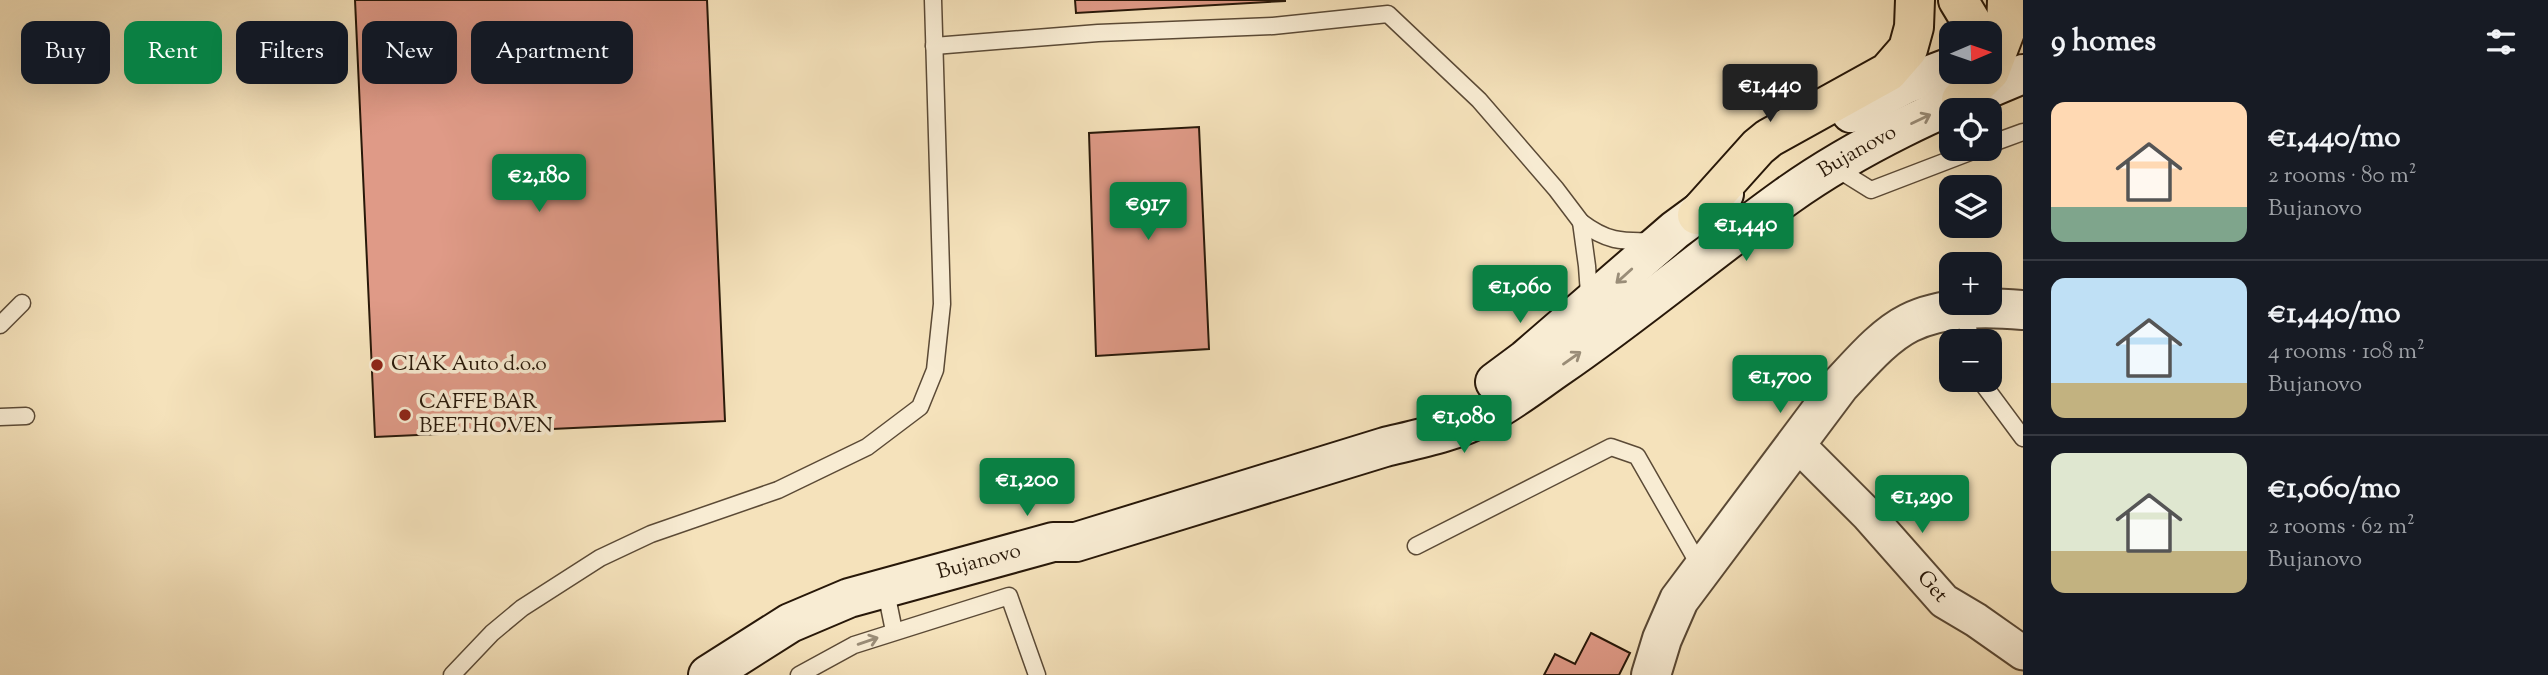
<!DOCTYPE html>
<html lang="en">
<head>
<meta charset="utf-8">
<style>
  body { margin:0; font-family:"Sorts Mill Goudy",serif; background:#20242c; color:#f1f3f6; height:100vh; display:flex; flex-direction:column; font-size:26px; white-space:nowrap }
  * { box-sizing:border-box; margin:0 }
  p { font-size:23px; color:#9ea1a6 }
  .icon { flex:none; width:38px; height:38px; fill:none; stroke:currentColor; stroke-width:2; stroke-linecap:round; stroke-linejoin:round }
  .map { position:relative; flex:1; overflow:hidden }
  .drawer { display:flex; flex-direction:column; background:#171b24; width:525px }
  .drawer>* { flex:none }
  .hud { position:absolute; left:21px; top:21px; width:665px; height:63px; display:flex; gap:14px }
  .needle { width:46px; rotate:88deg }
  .controls { position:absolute; left:1939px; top:21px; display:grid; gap:14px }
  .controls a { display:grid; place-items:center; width:63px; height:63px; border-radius:14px; background:#171b24; box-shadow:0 7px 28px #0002; font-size:35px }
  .price { position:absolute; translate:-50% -60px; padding:0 16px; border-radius:7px; background:#0b8043; color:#fff; font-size:23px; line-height:46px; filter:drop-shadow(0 2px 4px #0008) }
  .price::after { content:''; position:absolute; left:50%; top:42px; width:21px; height:16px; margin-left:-10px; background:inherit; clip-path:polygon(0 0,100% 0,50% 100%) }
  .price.current { background:#222; color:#fff }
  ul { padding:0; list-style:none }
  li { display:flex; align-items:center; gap:21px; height:175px; padding:0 28px }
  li+li { border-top:2px solid #363941 }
  li span { display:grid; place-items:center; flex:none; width:196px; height:140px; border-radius:14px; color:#555 }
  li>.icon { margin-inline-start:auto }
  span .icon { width:84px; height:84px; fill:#fffc; stroke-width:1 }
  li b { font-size:30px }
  h2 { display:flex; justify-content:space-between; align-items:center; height:84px; padding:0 28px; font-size:30px }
  .pill { padding:0 24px; border-radius:14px; background:#171b24; box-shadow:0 7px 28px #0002; font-size:24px; line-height:63px }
  .pill.current { background:#0b8043; color:#fff }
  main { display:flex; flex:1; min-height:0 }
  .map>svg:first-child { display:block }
  .building { fill:#df9a87; stroke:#281809; stroke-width:2 }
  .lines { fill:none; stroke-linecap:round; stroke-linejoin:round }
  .service-casing { stroke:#5b4a36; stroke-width:19 }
  .minor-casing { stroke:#5b4a36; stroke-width:37 }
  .tertiary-casing { stroke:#5b4a36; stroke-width:42 }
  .secondary-casing { stroke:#281809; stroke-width:42 }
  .motorway-casing { stroke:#281809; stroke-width:42 }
  .service { stroke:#f8ecd3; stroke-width:16 }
  .minor { stroke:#f8ecd3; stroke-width:33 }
  .tertiary { stroke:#f8ecd3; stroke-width:38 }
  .secondary { stroke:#f8ecd3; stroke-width:38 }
  .motorway { stroke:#f5e2bb; stroke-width:38 }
  .oneway { stroke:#9a8d78 }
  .poi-dot { fill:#8f2418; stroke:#f8ecd3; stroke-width:2.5 }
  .labels { text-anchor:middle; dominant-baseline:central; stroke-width:7; stroke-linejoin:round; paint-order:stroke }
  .street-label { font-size:21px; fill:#281809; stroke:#f8ecd3 }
  .poi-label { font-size:21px; fill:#281809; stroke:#f8ecd3; text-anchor:start }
</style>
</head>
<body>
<main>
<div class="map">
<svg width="2023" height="675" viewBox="0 0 2023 675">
  <rect width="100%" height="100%" fill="#f5e2bb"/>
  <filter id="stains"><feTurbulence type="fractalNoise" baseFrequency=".00286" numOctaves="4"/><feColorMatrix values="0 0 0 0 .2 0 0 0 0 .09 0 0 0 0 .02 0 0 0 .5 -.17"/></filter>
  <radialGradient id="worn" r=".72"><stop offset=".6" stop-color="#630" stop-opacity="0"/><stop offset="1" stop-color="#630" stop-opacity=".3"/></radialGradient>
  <g class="building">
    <path d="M355,0H707L725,421L375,437Z"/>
    <path d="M1075,0H1285V1L1076,13Z"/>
    <path d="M1199,127L1209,349L1096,356L1089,133Z"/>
    <path d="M1591,633L1630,653L1619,675H1544L1555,654L1575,664Z"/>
  </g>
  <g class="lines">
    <defs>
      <g id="service">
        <path d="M934,46L1098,33L1273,26L1388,14L1479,100L1556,189L1581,222"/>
        <path d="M1990,144L2023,132"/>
        <path d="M1834,167L1871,190L1978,149"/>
        <path d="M1586,298L1589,294L1587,266L1581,222C1606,241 1621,242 1651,241"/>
        <path d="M1964,310L1971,341"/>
        <path d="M0,325L22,303"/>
        <path d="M1980,380L2023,438"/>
        <path d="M0,417L26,416"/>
        <path d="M1416,546L1611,447L1637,456L1701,568"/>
        <path d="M885,587L894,631"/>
        <path d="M452,675L492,633L522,608L600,558L651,534L778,490L867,447L920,407L935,370L942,304L933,0"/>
        <path d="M799,675L854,645L1009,596L1037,675"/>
      </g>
      <g id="minor">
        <path id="s1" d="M1796,443L1868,515L1944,601L1976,620L2023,653"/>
      </g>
      <path id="tertiary" d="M1651,675L1662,639L1679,600L1840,385C1860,364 1883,336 1909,323C1943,306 1987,307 2023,310"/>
      <g id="secondary">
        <path d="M1851,113L1906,84L1951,67"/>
        <path d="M1495,382L1526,359L1675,230L1724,194"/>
        <path id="s2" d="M708,675L790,623L849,598L1053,542H1076L1385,447C1418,439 1455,432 1486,415C1511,402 1534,384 1557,368C1636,314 1709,252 1787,196C1860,144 1941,108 2023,74"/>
      </g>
      <g id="motorway">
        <path d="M1958,0L1978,33"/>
        <path d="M1990,71L2006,29L2007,0"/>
        <path d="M1961,100L1989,72"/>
        <path d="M1697,215L1758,147L1769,138L1888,72L1908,49L1914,27L1915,0"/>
      </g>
    </defs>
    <use href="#service" class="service-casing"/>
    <use href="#minor" class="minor-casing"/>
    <use href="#tertiary" class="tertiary-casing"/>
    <use href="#secondary" class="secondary-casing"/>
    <use href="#motorway" class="motorway-casing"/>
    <use href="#service" class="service"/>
    <use href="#minor" class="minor"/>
    <use href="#tertiary" class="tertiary"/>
    <use href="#secondary" class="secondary"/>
    <use href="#motorway" class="motorway"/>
  </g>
  <defs><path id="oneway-shaft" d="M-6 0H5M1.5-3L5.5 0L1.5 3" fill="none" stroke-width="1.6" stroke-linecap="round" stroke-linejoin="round" transform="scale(1.75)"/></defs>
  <g class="oneway">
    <use href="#oneway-shaft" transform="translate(1921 119) rotate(-26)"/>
    <use href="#oneway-shaft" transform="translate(1624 276) rotate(138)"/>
    <use href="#oneway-shaft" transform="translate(1572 358) rotate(-35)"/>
    <use href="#oneway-shaft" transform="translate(868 641) rotate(-19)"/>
  </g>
  <g class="poi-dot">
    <circle cx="377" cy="365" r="7"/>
    <circle cx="405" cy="415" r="7"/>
  </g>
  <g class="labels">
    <g class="street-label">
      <text stroke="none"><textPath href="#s2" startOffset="1281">Bujanovo</textPath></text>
      <text stroke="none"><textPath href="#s2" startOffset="296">Bujanovo</textPath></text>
      <text stroke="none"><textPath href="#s1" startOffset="198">Get</textPath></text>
    </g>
    <g class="poi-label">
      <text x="391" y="365">CIAK Auto d.o.o</text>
      <text x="419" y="403">CAFFE BAR<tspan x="419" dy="24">BEETHOVEN</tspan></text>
    </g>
  </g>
  <rect width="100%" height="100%" filter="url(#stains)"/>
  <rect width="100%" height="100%" fill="url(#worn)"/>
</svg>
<div class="controls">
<a><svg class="needle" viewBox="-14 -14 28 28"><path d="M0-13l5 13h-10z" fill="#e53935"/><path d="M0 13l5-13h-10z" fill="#9ea1a6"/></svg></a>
<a><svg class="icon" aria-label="locate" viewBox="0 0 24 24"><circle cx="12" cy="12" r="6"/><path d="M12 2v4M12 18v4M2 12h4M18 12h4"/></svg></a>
<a><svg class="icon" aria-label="layers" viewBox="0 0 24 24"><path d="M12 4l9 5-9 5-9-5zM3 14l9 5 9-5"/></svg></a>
<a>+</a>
<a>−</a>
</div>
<b class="price current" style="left:1770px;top:124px">€1,440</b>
<b class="price" style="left:539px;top:214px">€2,180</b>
<b class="price" style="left:1148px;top:242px">€917</b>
<b class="price" style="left:1746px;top:263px">€1,440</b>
<b class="price" style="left:1520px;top:325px">€1,060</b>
<b class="price" style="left:1780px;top:415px">€1,700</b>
<b class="price" style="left:1464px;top:455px">€1,080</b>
<b class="price" style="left:1027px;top:518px">€1,200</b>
<b class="price" style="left:1922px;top:535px">€1,290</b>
<div class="hud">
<a class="pill">Buy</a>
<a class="pill current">Rent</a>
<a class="pill">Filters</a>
<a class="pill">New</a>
<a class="pill">Apartment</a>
</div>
</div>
<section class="drawer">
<h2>9 homes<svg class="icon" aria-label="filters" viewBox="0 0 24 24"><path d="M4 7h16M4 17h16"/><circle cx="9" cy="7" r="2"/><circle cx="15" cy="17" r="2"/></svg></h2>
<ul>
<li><span style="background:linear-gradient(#ffd9b3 75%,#7fa58c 0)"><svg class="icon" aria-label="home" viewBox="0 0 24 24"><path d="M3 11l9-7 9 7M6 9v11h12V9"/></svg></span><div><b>€1,440/mo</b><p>2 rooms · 80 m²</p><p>Bujanovo</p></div></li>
<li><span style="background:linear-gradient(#bfe0f5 75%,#c2b280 0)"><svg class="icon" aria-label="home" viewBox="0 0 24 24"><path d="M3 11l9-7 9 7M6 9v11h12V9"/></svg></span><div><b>€1,440/mo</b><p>4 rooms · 108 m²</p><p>Bujanovo</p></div></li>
<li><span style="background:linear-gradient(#dfe7d0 70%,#c2b280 0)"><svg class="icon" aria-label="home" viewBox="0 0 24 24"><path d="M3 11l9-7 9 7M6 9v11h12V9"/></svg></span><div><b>€1,060/mo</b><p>2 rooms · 62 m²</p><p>Bujanovo</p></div></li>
</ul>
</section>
</main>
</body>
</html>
